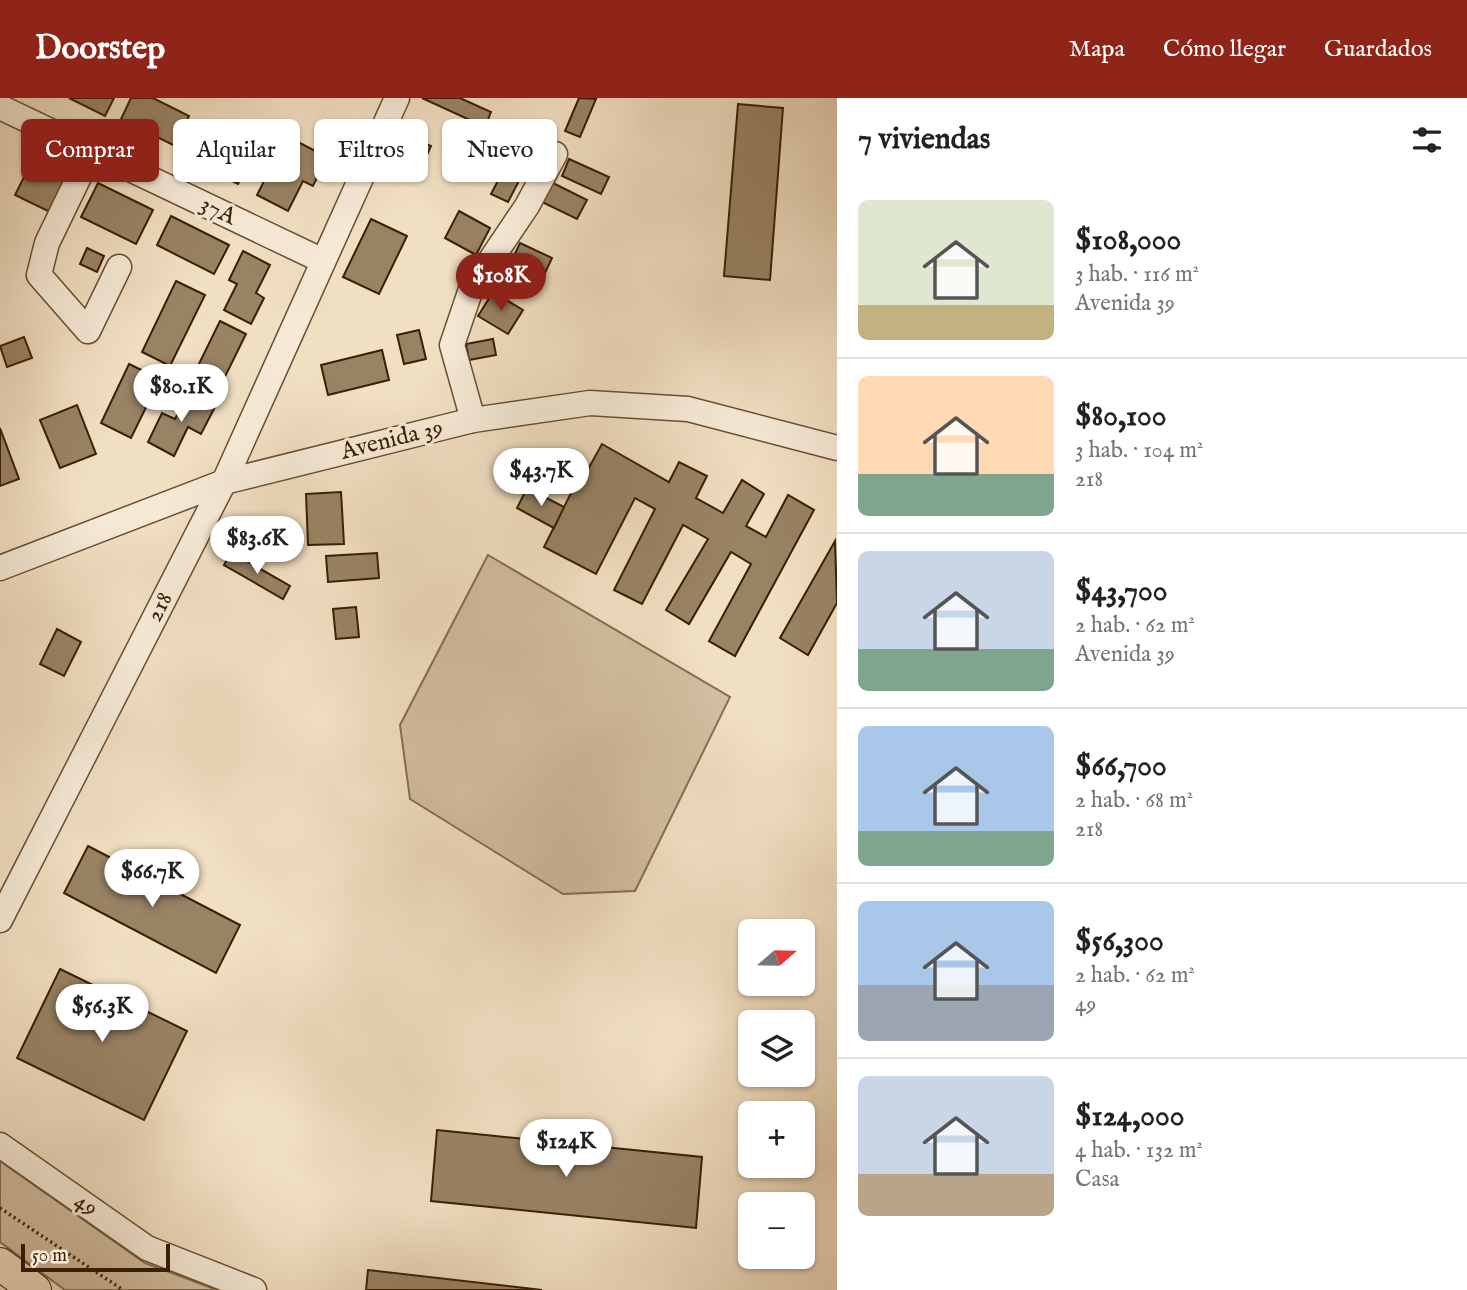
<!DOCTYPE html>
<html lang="es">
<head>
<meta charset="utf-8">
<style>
  body { margin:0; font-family:"IM FELL English",serif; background:#f2f2f2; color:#222; height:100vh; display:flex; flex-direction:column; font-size:26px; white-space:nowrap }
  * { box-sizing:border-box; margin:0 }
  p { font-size:23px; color:#767676 }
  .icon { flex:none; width:38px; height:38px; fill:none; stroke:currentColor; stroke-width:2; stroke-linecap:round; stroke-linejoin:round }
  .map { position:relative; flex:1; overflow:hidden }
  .details { display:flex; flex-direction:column; background:#fff; width:630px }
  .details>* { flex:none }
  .banner { position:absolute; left:21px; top:21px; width:665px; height:63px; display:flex; gap:14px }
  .needle { width:46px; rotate:70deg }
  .tools { position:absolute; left:738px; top:821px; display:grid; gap:14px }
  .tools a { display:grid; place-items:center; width:77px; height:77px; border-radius:10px; background:#fff; box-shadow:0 2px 5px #0004; font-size:35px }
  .scale { position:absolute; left:21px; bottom:18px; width:149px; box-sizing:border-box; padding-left:7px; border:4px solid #3a1f01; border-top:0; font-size:19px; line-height:24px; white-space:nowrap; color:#3a1f01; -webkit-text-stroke:5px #f6ead7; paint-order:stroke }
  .price { position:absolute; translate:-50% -60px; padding:0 16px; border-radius:24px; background:#fff; color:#222; font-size:23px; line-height:46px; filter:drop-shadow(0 2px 4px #0008) }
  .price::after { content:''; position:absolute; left:50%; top:42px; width:21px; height:16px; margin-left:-10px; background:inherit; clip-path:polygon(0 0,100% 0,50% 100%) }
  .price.on { background:#8f2418; color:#fff }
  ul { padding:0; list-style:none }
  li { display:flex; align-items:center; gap:21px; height:175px; padding:0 21px }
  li+li { border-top:2px solid #e0e0e0 }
  li span { display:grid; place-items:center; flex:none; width:196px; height:140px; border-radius:10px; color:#555 }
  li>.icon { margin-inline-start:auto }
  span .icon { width:84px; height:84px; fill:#fffc; stroke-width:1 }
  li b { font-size:30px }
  h2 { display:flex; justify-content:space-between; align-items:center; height:84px; padding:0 21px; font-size:30px }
  .tag { padding:0 24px; border-radius:10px; background:#fff; box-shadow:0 2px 5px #0004; font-size:24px; line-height:63px }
  .tag.on { background:#8f2418; color:#fff }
  header { display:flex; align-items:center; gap:42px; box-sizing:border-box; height:98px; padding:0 35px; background:#8f2418; color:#fff }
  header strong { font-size:33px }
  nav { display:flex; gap:38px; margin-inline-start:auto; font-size:24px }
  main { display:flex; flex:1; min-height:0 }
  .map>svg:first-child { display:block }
  .green { fill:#d2bea1; stroke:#866e51; stroke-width:2 }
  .building { fill:#998365; stroke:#3a1f01; stroke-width:2 }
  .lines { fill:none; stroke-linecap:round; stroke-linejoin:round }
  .minor-casing { stroke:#684f31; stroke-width:27 }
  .major-casing { stroke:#3a1f01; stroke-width:34 }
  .path { stroke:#3a1f01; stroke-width:3.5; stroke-dasharray:2 3.5; stroke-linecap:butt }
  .minor { stroke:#f6ead7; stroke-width:24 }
  .major { stroke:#f1dfc2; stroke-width:32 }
  .labels { text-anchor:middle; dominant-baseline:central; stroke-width:6; stroke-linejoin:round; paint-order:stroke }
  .street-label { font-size:24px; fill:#3a1f01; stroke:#f6ead7 }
</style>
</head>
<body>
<header>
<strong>Doorstep</strong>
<nav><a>Mapa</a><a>Cómo llegar</a><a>Guardados</a></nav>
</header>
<main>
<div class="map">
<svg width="837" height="1192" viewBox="0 0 837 1192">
  <rect width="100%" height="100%" fill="#f1dfc2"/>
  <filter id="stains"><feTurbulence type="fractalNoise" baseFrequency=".00286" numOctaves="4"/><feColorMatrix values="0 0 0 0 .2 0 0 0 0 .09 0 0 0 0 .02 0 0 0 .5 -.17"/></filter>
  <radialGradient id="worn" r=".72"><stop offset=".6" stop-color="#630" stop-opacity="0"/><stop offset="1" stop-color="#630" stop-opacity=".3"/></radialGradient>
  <g class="green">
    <path d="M488,457L730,599L635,793L563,796L410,701L400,627Z"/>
    <path d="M0,1063L145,1165L217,1192H65L0,1144Z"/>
  </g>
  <g class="building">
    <path d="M69,0H114L105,18Z"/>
    <path d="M131,0H153L189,18L175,48L121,21Z"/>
    <path d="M422,0H460L491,14L485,29Z"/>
    <path d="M579,0L596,1L580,39L565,33Z"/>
    <path d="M738,6L783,10L770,182L724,178Z"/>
    <path d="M207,31L254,54L238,86L191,63Z"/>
    <path d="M409,38L431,48L416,81L394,72Z"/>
    <path d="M296,43L327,59L313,88L303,83L288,113L257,97L272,67L282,72Z"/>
    <path d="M35,57L70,74L50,114L15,97Z"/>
    <path d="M569,61L609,79L601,96L562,78Z"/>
    <path d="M504,71L521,79L508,104L491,96Z"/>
    <path d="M549,83L587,102L577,121L540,103Z"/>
    <path d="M98,85L153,112L136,146L81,119Z"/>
    <path d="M459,113L490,130L476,157L445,140Z"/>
    <path d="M171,118L229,147L214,176L157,147Z"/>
    <path d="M371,121L407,138L379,196L343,179Z"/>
    <path d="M520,145L552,160L537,192L505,177Z"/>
    <path d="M87,150L104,158L97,174L80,166Z"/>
    <path d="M243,153L270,167L256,195L264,200L251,226L224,212L237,186L229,182Z"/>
    <path d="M176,183L205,197L170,268L142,254Z"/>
    <path d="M493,194L523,212L508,236L478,218Z"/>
    <path d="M220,223L246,236L217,295L191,282Z"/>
    <path d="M419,232L426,261L404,266L397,237Z"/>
    <path d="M24,239L32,260L7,269L0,248Z"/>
    <path d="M493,241L496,257L469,262L466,246Z"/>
    <path d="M382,252L389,282L328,297L321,267Z"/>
    <path d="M129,266L160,281L131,340L101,325Z"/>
    <path d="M188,296L215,309L201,336L188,329L174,358L148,344L162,315L175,321Z"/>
    <path d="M77,307L96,356L60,370L40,322Z"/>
    <path d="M0,330L19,381L0,388Z"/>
    <path d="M602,346L669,384L679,364L707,378L696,400L723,415L742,382L764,396L746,428L766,439L788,397L814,412L735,558L709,543L751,466L731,454L689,526L666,512L708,441L683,427L642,506L614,492L655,411L635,400L596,476L544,449L583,371L587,373Z"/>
    <path d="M527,390L564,409L554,430L517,410Z"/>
    <path d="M341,394L344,446L308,447L306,396Z"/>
    <path d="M835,443L837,505L808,557L780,540Z"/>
    <path d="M231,454L290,488L283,501L224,467Z"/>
    <path d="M377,455L379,480L328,484L326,458Z"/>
    <path d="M356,509L359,539L336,541L333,511Z"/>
    <path d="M57,531L81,544L64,578L40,566Z"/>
    <path d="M88,748L240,827L216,875L64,795Z"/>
    <path d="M60,871L187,933L144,1022L17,960Z"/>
    <path d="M437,1032L702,1059L696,1130L431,1103Z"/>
    <path d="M368,1172L542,1192H366Z"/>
  </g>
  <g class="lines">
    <defs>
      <g id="minor">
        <path d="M0,9L323,163"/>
        <path d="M92,52L47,145L39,177L88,233L119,169"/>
        <path d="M473,322L452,247L471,191L527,108L555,56"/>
        <path d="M0,470L224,384L473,322L590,305L688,311L837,350"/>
        <path d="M0,822L224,384L397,0"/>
        <path d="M0,1047L147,1150L254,1192"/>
      </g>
      <path id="major" d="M0,1166L35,1192"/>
    </defs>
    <use href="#minor" class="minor-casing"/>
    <use href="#major" class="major-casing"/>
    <path class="path" d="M0,1110L123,1192"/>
    <use href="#minor" class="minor"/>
    <use href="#major" class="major"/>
  </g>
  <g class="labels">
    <g class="street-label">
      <text transform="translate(218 113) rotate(26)">37A</text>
      <text transform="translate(392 342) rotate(-14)">Avenida 39</text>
      <text transform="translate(160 509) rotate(-63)">218</text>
      <text transform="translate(86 1107) rotate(35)">49</text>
    </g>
  </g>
  <rect width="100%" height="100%" filter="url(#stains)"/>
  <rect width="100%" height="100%" fill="url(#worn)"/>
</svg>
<div class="tools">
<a><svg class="needle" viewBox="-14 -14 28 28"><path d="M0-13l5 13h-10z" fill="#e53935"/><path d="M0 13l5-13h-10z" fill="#767676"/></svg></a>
<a><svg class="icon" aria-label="layers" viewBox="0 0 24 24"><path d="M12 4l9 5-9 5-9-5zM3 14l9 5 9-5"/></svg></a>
<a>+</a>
<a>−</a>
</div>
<div class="scale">50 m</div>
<b class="price on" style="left:501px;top:215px">$108K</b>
<b class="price" style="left:181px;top:326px">$80.1K</b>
<b class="price" style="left:541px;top:410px">$43.7K</b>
<b class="price" style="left:257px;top:478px">$83.6K</b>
<b class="price" style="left:152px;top:811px">$66.7K</b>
<b class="price" style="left:102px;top:946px">$56.3K</b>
<b class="price" style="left:566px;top:1081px">$124K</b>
<div class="banner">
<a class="tag on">Comprar</a>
<a class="tag">Alquilar</a>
<a class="tag">Filtros</a>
<a class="tag">Nuevo</a>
</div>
</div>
<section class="details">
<h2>7 viviendas<svg class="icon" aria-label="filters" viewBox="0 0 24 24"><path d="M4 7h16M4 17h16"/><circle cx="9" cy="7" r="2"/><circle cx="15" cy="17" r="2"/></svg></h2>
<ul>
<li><span style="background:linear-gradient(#dfe7d0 75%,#c2b280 0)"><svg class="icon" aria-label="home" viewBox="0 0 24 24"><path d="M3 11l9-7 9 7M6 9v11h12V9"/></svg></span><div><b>$108,000</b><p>3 hab. · 116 m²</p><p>Avenida 39</p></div></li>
<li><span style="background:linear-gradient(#ffd9b3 70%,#7fa58c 0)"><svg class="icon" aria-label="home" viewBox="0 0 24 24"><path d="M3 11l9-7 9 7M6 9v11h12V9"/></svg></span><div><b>$80,100</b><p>3 hab. · 104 m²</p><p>218</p></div></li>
<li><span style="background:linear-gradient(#c9d6e8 70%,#7fa58c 0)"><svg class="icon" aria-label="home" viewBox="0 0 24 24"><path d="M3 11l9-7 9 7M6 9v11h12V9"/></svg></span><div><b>$43,700</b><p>2 hab. · 62 m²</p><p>Avenida 39</p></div></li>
<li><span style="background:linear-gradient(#a9c7e8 75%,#7fa58c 0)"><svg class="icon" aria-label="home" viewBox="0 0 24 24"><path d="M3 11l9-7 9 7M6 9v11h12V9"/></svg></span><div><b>$66,700</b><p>2 hab. · 68 m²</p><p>218</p></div></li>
<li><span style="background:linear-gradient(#a9c7e8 60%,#9aa5b1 0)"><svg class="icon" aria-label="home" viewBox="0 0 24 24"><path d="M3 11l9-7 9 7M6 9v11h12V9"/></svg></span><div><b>$56,300</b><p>2 hab. · 62 m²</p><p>49</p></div></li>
<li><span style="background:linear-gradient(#c9d6e8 70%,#b9a48a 0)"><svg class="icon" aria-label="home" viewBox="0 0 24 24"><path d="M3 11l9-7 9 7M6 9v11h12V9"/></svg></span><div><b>$124,000</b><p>4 hab. · 132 m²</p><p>Casa</p></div></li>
</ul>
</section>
</main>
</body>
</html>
